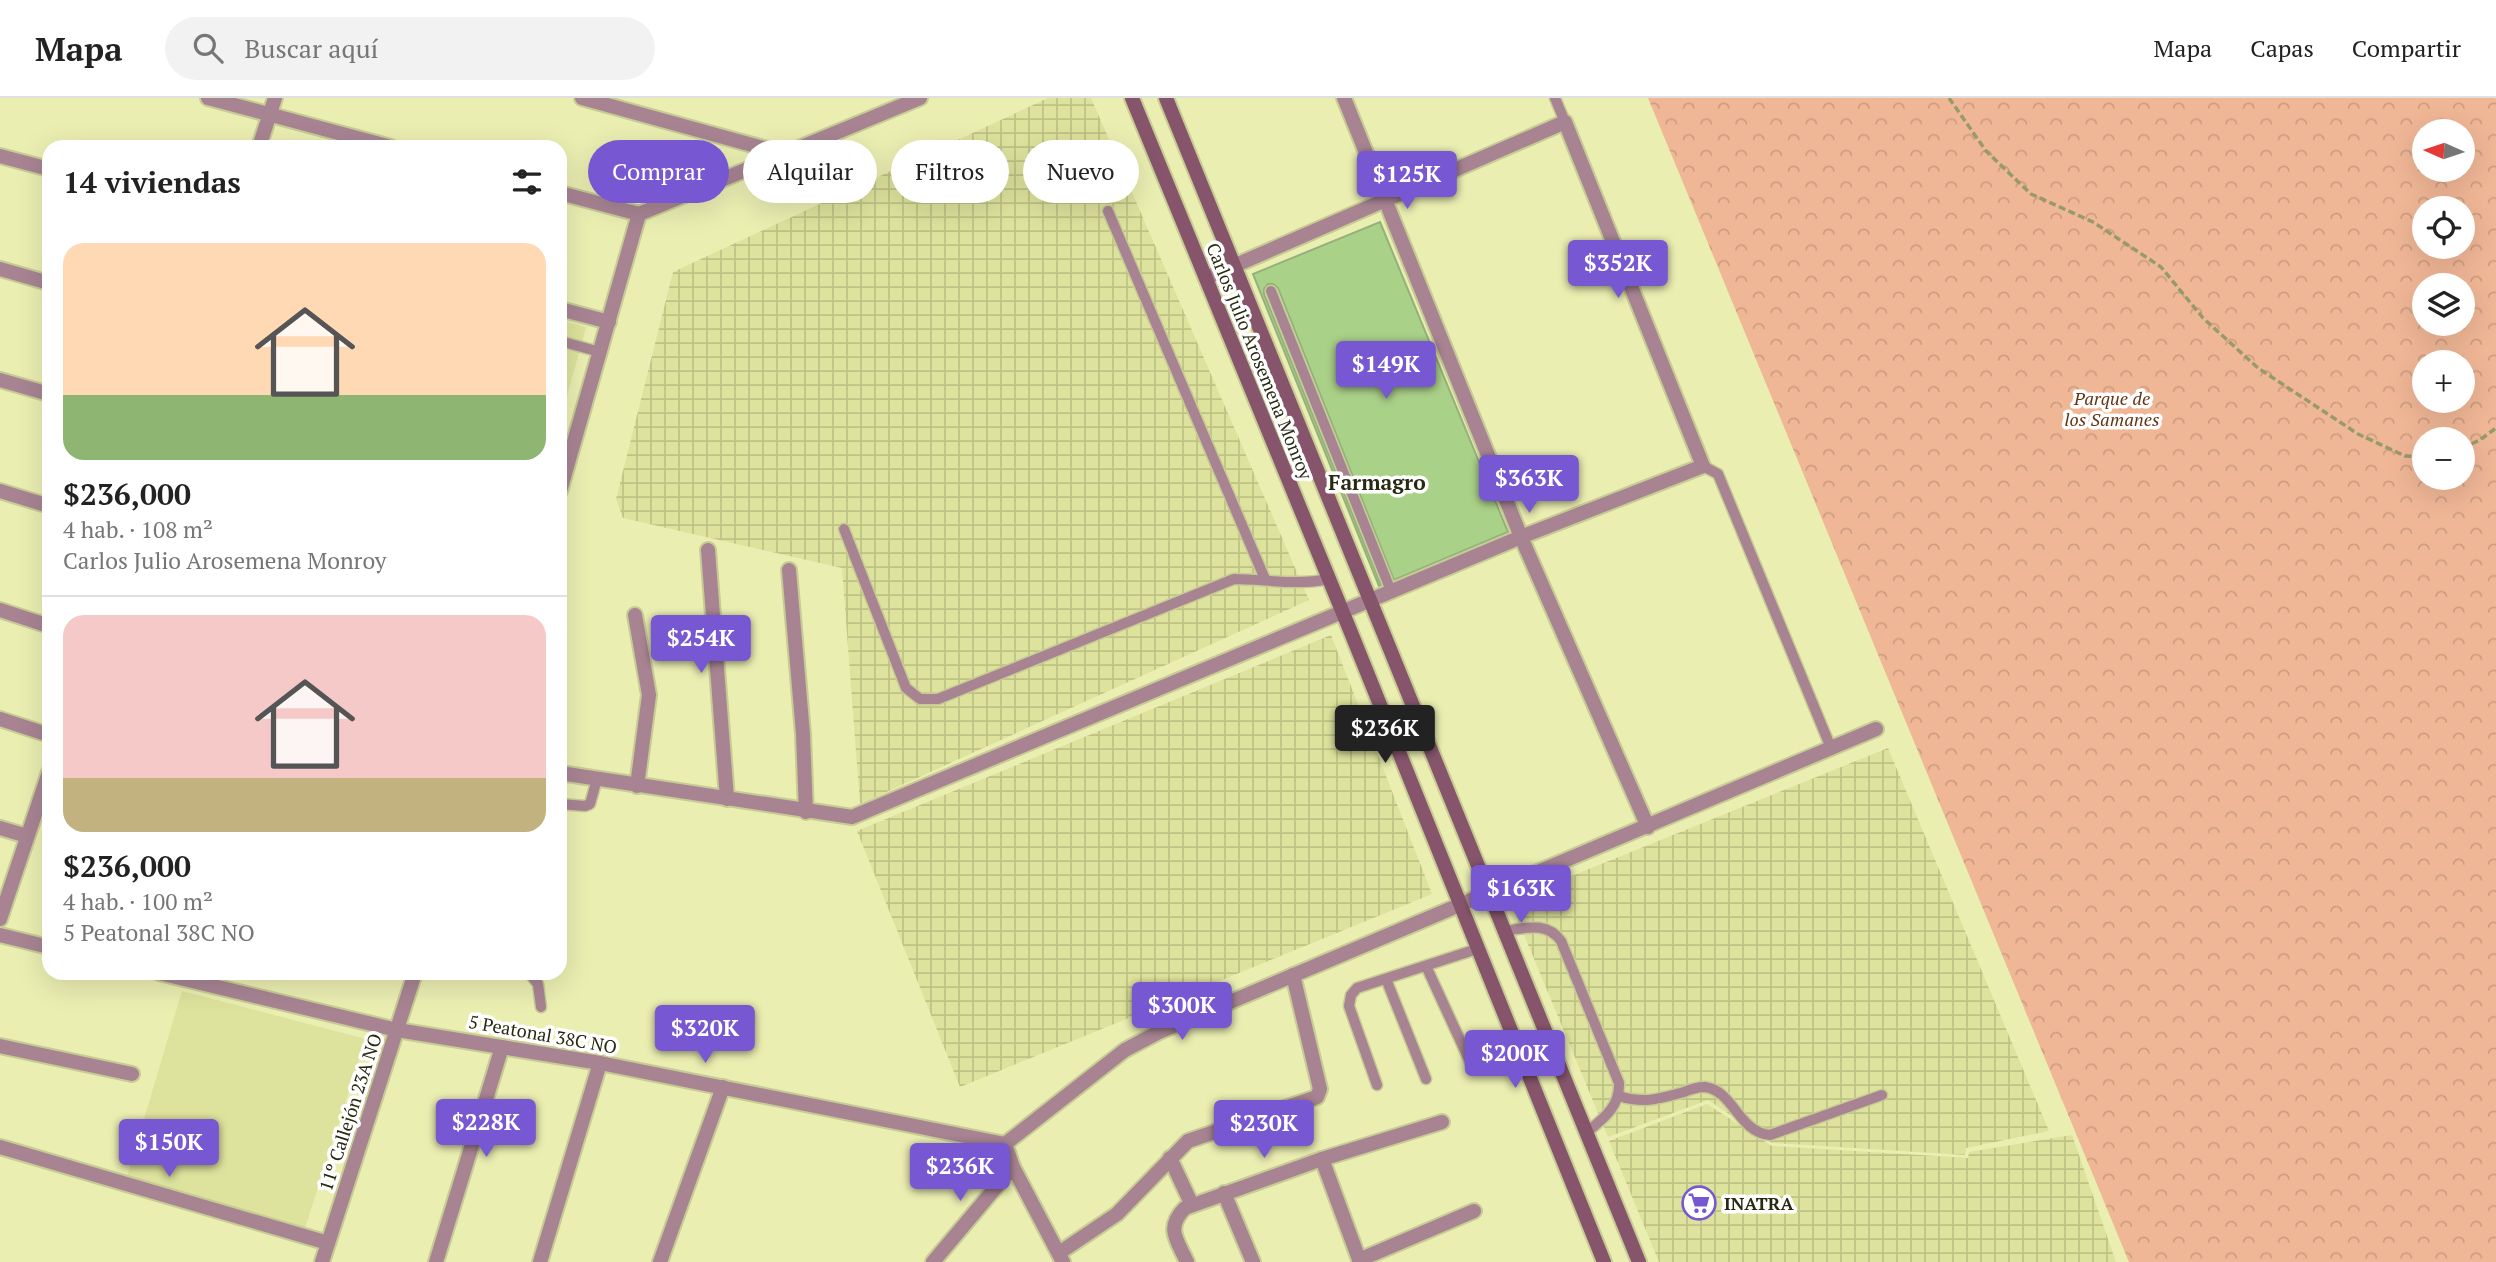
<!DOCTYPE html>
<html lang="es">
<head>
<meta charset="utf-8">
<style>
  body { margin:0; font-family:"PT Serif",serif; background:#f2f2f2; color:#222; height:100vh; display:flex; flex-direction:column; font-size:26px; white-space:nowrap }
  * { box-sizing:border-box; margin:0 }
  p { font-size:23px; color:#767676 }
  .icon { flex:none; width:38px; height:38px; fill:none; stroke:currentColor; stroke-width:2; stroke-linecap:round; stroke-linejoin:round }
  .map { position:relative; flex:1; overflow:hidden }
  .side { position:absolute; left:42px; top:42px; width:525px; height:840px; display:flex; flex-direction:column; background:#fff; border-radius:21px; box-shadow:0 7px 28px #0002 }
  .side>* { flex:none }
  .guide { position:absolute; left:588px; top:42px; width:665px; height:63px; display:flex; gap:14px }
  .needle { width:46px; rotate:273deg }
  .buttons { position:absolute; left:2412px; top:21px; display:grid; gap:14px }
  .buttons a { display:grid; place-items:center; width:63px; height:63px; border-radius:50%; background:#fff; box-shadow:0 7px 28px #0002; font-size:35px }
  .price { position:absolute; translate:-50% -60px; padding:0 16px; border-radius:7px; background:#7758d2; color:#fff; font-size:23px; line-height:46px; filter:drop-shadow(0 2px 4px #0008) }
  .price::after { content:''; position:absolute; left:50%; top:42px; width:21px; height:16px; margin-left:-10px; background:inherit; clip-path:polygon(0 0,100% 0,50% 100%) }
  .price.on { background:#222; color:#fff }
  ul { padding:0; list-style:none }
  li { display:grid; align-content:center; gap:14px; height:371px; padding:0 21px }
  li+li { border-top:2px solid #e0e0e0 }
  li span { display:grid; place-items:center; height:217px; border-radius:21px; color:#555 }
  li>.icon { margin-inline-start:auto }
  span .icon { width:126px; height:126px; fill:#fffc; stroke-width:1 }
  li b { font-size:30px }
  h2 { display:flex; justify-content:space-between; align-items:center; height:84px; padding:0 21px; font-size:30px }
  .pill { padding:0 24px; border-radius:32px; background:#fff; box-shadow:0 7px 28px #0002; font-size:24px; line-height:63px }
  .pill.on { background:#7758d2; color:#fff }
  header { display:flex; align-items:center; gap:42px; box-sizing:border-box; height:98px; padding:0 35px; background:#fff; border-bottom:2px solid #e0e0e0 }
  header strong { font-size:33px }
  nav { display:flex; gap:38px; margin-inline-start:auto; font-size:24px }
  .search { width:490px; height:63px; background:#f2f2f2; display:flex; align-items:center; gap:18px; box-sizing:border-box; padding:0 24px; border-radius:38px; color:#767676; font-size:26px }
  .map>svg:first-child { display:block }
  .built { fill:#dde29c }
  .industrial { fill:url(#industrial-grid) }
  .park { fill:url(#park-crowns); fill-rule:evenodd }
  .building { fill:#aad188; stroke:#94b17c; stroke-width:2 }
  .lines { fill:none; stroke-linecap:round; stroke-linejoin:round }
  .lane-casing { stroke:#c7cb94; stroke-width:13 }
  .street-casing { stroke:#c7cb94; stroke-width:18 }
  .secondary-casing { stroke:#c7cb94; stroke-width:18 }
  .path { stroke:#979a6c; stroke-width:3.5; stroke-dasharray:7 3.5; stroke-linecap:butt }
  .lane { stroke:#a88493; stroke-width:10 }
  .street { stroke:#a88493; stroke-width:14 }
  .secondary { stroke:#86556b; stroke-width:14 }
  .labels { text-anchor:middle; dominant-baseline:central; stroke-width:7; stroke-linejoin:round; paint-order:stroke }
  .street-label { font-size:18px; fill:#282911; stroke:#fff }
  .park-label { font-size:18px; font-style:italic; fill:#643414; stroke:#fff }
  .poi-label { font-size:18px; font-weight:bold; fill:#282911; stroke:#fff; text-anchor:start }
  .quarter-label { font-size:21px; font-weight:bold; fill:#282911; stroke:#fff }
</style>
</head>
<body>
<header>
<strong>Mapa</strong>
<div class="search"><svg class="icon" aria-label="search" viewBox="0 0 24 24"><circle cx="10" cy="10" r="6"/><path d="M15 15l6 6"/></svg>Buscar aquí</div>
<nav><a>Mapa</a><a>Capas</a><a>Compartir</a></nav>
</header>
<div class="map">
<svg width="2496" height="1164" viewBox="0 0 2496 1164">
  <defs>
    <pattern id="industrial-grid" width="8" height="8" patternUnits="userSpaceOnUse" patternTransform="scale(1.75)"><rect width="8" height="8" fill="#dde29c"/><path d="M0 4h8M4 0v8" fill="none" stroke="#bec285"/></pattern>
    <pattern id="park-crowns" width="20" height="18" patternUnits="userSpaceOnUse" patternTransform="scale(1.75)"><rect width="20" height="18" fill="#f0b796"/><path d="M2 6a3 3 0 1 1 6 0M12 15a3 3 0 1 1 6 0" fill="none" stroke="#ce9d80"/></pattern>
  </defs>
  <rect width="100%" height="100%" fill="#eaeeb1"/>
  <g class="built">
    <path d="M560,222L586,229L560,324Z"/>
    <path d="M182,893L366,941L305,1130L126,1082Z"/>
  </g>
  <g class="industrial">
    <path d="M1048,0H1091L1309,502L860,706L842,470L623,420L616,401L673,174Z"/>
    <path d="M1331,537L1432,796L960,989L857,733Z"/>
    <path d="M1888,650L2049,1033L1966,1050L1965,1057L1772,1045L1708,1002L1608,1039L1510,803Z"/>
    <path d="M1707,1006L1772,1048L1968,1060L1969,1054L2072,1037L2116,1164H1659L1609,1043Z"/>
  </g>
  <path class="park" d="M1648,0H2496V1164H2129ZM2424,33H2462V72H2424ZM2424,110H2462V149H2424ZM2424,187H2462V226H2424ZM2424,264H2462V303H2424ZM2424,341H2462V380H2424Z"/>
  <path class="building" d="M1380,124L1508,434L1394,482L1278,190L1273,186H1268L1264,191V196L1381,487L1379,488L1253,176Z"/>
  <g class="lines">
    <defs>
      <g id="lane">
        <path d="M1555,0L1565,24"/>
        <path d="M1108,113L1265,481"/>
        <path d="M1271,193L1391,493"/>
        <path d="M560,243L600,254"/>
        <path d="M1703,368L1718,376L1831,650"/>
        <path d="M844,431L906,590L920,601H938L1234,481C1265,481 1297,488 1328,481"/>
        <path d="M560,706L585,708L590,706L597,681"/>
        <path d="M1504,833C1526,830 1547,823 1561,843L1619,985C1620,1009 1603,1021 1586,1035"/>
        <path d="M1426,868L1472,968"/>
        <path d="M529,875L538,886L541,909"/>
        <path d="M1386,881L1426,981"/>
        <path d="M1377,987L1349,908L1351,897L1357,890L1477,851"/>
        <path d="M1619,998C1645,1006 1658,1001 1684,994C1691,991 1698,989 1705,989C1734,993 1738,1034 1770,1037L1882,997"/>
      </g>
      <g id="street">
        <path d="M208,0L391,49"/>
        <path d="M582,0L785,56"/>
        <path d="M1344,0L1521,439L1648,729"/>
        <path d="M259,49L275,0"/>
        <path d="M0,58L49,71"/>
        <path d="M560,95L639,116"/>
        <path d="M0,171L49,185"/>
        <path d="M560,211L609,224"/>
        <path d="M0,282L49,296"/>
        <path d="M0,393L49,408"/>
        <path d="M560,393L639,116L920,0"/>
        <path d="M708,452L727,701"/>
        <path d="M789,472L803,636L806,714"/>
        <path d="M0,512L49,528"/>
        <path d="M635,517L649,597L637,688"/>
        <path d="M0,621L49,637"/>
        <path d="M560,675L852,719L1521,439L1703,368L1565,24L1206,180"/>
        <path d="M0,730L27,738"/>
        <path d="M0,821L49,674"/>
        <path d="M0,837L49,849"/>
        <path d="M159,875L397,932L600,965L1005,1046"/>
        <path d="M0,948L132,976"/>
        <path d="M0,1049L328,1145"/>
        <path d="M1170,1060L1192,1107"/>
        <path d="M1322,1061L1360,1164"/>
        <path d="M1224,1095L1253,1164"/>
        <path d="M1059,1155L1117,1116L1188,1043L1317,999L1320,991L1293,877"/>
        <path d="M1359,1162L1474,1113"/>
        <path d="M322,1164L415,875"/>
        <path d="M436,1164L502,949"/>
        <path d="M540,1164L600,965"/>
        <path d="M660,1164L723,989"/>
        <path d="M933,1164L1013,1069"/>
        <path d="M1063,1164L1013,1069L1005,1046L1125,952L1159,934L1876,631"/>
        <path d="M1187,1164C1177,1142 1165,1130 1185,1110L1322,1061L1442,1024"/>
      </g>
      <g id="secondary">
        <path d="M1132,0L1352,537L1604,1164"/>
        <path d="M1166,0L1639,1164"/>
      </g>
    </defs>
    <use href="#lane" class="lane-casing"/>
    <use href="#street" class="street-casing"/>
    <use href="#secondary" class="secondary-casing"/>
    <g class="path">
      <path d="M1949,0L1986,53L2031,96L2093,124L2161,169L2203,220L2258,270L2358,336L2405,358L2424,359"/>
      <path d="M2462,350L2480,342L2496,330"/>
    </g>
    <use href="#lane" class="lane"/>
    <use href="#street" class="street"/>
    <use href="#secondary" class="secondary"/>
  </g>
  <defs>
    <symbol id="supermarket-ring" viewBox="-11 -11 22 22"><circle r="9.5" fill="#fff" stroke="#7758d2" stroke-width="1.5"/><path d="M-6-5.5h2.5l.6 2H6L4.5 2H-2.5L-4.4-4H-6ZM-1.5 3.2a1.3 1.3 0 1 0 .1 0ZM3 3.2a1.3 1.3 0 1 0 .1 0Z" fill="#7758d2"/></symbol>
  </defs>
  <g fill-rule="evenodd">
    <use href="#supermarket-ring" x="1680" y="1086" width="38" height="38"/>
  </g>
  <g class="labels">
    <g class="street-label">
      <text transform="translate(1260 263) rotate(68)">Carlos Julio Arosemena Monroy</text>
      <text transform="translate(543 936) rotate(10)">5 Peatonal 38C NO</text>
      <text transform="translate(350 1014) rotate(-72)">11º Callejón 23A NO</text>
    </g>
    <g class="park-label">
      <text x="2112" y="300">Parque de<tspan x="2112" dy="21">los Samanes</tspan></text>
    </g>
    <g class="poi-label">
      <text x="1724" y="1105">INATRA</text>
    </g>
    <g class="quarter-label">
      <text x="1377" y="384">Farmagro</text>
    </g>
  </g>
</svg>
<div class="buttons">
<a><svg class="needle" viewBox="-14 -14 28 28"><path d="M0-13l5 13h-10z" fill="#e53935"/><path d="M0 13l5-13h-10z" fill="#767676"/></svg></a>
<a><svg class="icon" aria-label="locate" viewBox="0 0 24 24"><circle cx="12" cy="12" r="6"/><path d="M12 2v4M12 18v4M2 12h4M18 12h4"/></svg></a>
<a><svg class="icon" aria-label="layers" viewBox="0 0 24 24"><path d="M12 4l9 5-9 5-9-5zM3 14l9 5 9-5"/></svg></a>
<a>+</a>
<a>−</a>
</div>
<b class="price" style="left:1407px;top:113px">$125K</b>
<b class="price" style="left:1618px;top:202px">$352K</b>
<b class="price" style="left:1386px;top:303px">$149K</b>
<b class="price" style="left:1529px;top:417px">$363K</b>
<b class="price" style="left:701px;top:577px">$254K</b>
<b class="price on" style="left:1385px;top:667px">$236K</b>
<b class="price" style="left:1521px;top:827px">$163K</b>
<b class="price" style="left:1182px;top:944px">$300K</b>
<b class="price" style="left:705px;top:967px">$320K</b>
<b class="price" style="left:1515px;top:992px">$200K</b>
<b class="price" style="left:486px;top:1061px">$228K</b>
<b class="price" style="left:1264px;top:1062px">$230K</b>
<b class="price" style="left:169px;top:1081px">$150K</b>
<b class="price" style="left:960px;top:1105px">$236K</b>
<div class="guide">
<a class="pill on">Comprar</a>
<a class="pill">Alquilar</a>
<a class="pill">Filtros</a>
<a class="pill">Nuevo</a>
</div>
<section class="side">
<h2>14 viviendas<svg class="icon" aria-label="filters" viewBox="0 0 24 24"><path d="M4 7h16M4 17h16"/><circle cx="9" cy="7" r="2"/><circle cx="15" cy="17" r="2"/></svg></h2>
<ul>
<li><span style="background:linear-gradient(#ffd9b3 70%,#8fb573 0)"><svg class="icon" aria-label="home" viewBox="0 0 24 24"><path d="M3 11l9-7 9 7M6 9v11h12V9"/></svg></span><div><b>$236,000</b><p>4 hab. · 108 m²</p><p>Carlos Julio Arosemena Monroy</p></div></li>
<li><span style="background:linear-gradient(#f6c9c9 75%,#c2b280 0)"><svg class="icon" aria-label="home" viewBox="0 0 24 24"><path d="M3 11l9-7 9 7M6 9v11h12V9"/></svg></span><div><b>$236,000</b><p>4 hab. · 100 m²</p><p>5 Peatonal 38C NO</p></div></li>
</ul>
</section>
</div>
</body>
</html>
